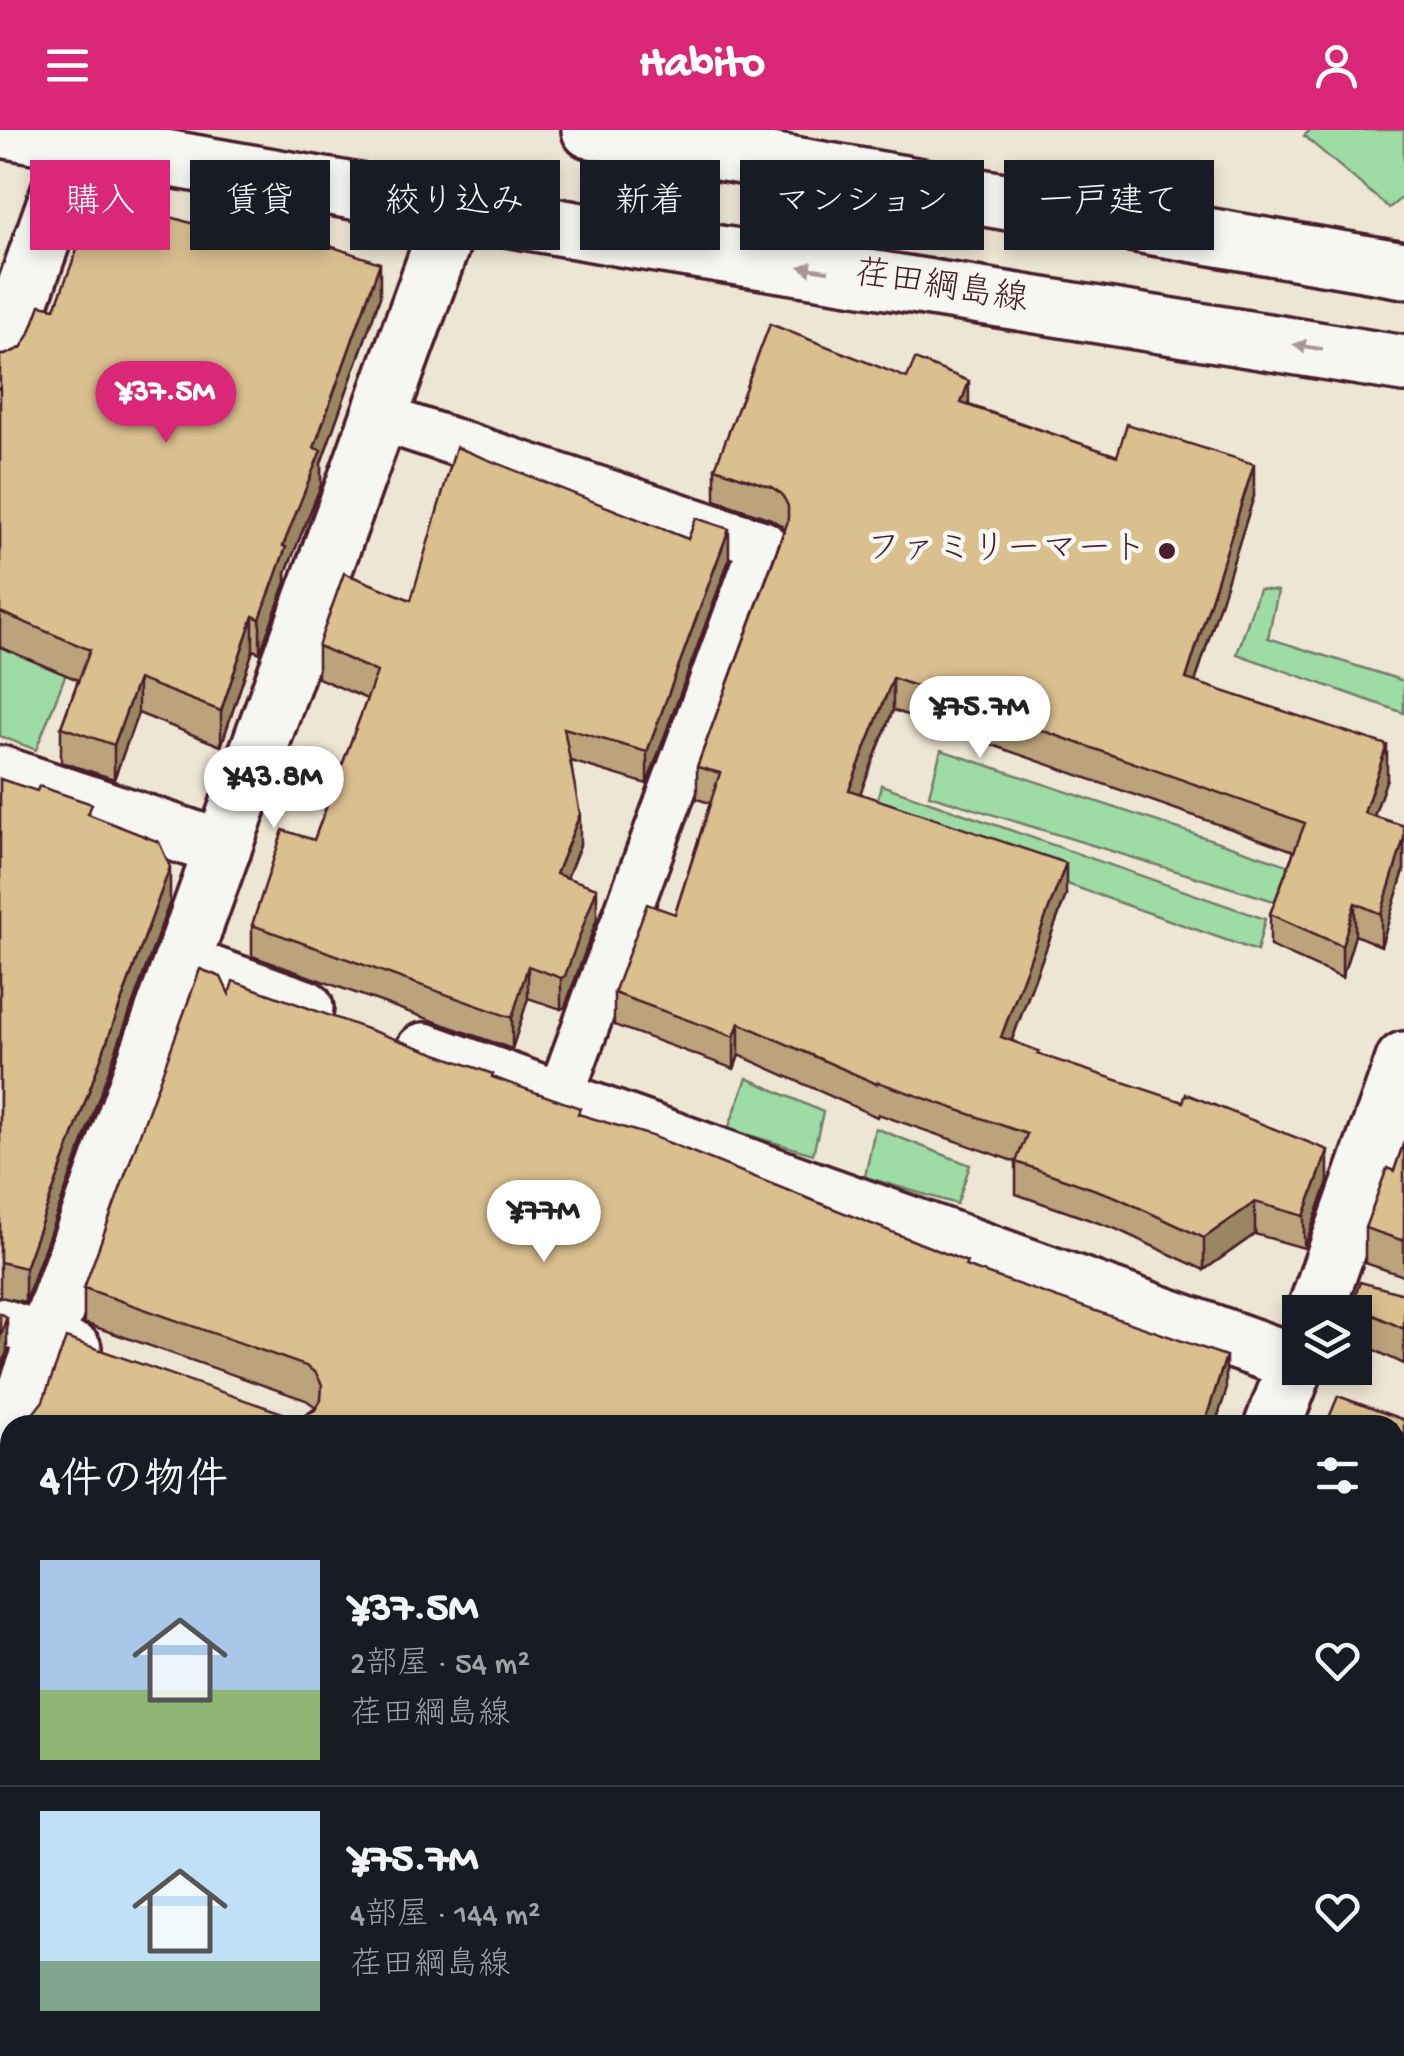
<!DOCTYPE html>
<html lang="ja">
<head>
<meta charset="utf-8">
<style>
  body { margin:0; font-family:"Gochi Hand","Klee One",sans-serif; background:#242831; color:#f1f3f6; height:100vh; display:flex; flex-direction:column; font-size:38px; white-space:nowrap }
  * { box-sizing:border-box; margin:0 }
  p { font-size:32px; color:#9ea1a6 }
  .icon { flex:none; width:55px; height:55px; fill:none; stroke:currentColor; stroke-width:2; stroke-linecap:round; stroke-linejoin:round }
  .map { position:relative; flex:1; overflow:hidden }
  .side { position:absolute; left:0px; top:1285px; width:1405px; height:642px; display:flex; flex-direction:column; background:#171b24; border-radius:30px 30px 0 0; box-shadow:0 5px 15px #0003 }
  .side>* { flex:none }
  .top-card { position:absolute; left:30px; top:30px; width:1345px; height:90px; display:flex; gap:20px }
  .buttons { position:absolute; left:1282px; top:1165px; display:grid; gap:20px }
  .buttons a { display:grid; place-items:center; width:90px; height:90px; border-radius:0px; background:#171b24; box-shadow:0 5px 15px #0003; font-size:50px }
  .price { position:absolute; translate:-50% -85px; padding:0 22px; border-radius:35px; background:#fff; color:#222; font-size:32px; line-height:65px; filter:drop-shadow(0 2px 5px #0008) }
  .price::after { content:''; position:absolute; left:50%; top:60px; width:30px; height:22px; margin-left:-15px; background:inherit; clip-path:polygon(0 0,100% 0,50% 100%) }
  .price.active { background:#db2777; color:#fff }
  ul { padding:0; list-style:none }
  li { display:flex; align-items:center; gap:30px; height:250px; padding:0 40px }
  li+li { border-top:2px solid #363941 }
  li span { display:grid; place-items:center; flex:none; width:280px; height:200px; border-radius:0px; color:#555 }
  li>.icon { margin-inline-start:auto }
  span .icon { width:120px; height:120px; fill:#fffc; stroke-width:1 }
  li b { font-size:42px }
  h2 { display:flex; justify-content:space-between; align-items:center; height:120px; padding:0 40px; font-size:42px }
  .pill { padding:0 35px; border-radius:0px; background:#171b24; box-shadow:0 5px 15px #0003; font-size:35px; line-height:90px }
  .pill.active { background:#db2777; color:#fff }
  header { display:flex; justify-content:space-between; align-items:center; height:130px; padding:0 40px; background:#db2777; color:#fff; font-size:45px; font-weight:700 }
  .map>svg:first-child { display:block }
  .green { fill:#9ddca5; stroke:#747e68; stroke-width:2.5 }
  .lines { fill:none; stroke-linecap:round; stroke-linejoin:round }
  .lane-casing { stroke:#4a1f2b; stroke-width:52 }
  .street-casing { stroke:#4a1f2b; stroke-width:62 }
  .secondary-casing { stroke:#4a1f2b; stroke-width:62 }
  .lane { stroke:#f6f6f2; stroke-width:45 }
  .street { stroke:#f6f6f2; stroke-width:55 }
  .secondary { stroke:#f6f6f2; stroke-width:55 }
  .wall { fill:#bba47b; stroke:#4a1f2b; stroke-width:2.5 }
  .shaded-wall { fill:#998664; stroke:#4a1f2b; stroke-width:2.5 }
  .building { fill:#dabf8f; stroke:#4a1f2b; stroke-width:2.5 }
  .oneway { fill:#a99598 }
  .poi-dot { fill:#4a1f2b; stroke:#f6f6f2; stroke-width:4 }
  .labels { text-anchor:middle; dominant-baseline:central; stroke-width:9; stroke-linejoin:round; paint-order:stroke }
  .street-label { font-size:35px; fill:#4a1f2b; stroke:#f6f6f2 }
  .poi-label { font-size:35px; fill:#4a1f2b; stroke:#f6f6f2; text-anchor:end }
</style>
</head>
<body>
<header><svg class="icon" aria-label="menu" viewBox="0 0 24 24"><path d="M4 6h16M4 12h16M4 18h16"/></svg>Habito<svg class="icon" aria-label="person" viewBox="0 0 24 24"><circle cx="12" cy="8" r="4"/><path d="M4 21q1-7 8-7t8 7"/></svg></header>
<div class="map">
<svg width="1404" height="1926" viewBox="0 0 1404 1926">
  <rect width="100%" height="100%" fill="#eee6d4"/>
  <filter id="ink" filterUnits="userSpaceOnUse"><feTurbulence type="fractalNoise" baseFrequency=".01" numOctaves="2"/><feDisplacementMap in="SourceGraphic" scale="20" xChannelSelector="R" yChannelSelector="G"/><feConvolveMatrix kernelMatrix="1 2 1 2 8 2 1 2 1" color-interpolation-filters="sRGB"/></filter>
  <g filter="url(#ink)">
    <g class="green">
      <path d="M1310,0H1404V66L1389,78L1304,6Z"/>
      <path d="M1259,459L1278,461L1268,508L1404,551V583L1237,524Z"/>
      <path d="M0,510L67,541L36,620L0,606Z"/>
      <path d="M941,620L1348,755L1338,795L1274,771L929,665Z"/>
      <path d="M881,655L1265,789L1257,821L874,686Z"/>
      <path d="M747,948L823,982L813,1024L728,999Z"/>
      <path d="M875,998L970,1035L957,1074L865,1047Z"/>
    </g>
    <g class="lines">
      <defs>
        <g id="lane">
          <path d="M378,287L763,414L559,969"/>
          <path d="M0,1191L78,1218"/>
          <path d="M957,1918L984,1926"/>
        </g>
        <g id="street">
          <path d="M0,229L77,12"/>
          <path d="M0,644L223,719"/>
          <path d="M181,834L305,878"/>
          <path d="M424,921L1297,1233"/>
          <path d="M1315,1182L1404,930"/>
          <path d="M14,1295L455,77"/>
          <path d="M1273,1295L1300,1225"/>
          <path d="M1395,1740L1404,1742"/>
          <path d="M0,1873L10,1876"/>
          <path d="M122,1918L145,1926"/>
          <path d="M1055,1926L1058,1918"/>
        </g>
        <g id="secondary">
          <path d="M6,0L632,110L1404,234"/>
          <path d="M590,0L1404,140"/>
        </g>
      </defs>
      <use href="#lane" class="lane-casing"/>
      <use href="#street" class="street-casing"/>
      <use href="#secondary" class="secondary-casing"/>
      <use href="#lane" class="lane"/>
      <use href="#street" class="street"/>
      <use href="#secondary" class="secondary"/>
    </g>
    <g class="wall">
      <path d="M380,167L321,333V355L286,442V452L260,523L253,520L221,616L138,583L114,649L61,632V597L78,550L0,517V225H5L21,218L55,178Z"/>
      <path d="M969,275L1117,326L1254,366L1195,552L1387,648L1374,686L1404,696V740L1381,816L1355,805L1342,848L1270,816V784L1294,721L893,580L860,663L1066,765L1012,910L1039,924L1328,1052L1304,1118L1255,1104L1204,1140L1116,1099L1016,1064V1032L878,984L877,987L739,925L734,939L614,895V863L675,784L710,673L697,669V637L784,400L782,396L771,389L715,370V338Z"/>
      <path d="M729,430L647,654L571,631L580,715L567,748L597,789L565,877L561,879L528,868L512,919L252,826V795L314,710L367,569L318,548V516L411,470Z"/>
      <path d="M0,649L92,686L170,771L25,1172L0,1167Z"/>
      <path d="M229,864L493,947L580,985L967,1137L1226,1261L1215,1295H32V1285L303,1286L316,1277L306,1270L84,1193V1158Z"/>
      <path d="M1404,1012V1146L1365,1133V1098L1394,1041Z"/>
      <path d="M1404,1164V1234L1355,1211V1182H1352V1175Z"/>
      <path d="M1404,1290V1519L1395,1517V1295Z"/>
      <path d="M0,1322L10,1323V1594L0,1592V1505L9,1470L0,1467Z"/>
      <path d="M1395,1534L1404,1535V1675L1395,1673Z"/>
      <path d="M0,1610L10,1611V1770L0,1767Z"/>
      <path d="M362,1918H389L386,1926Z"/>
      <path d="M483,1918H952L506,1926Z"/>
    </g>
    <g class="shaded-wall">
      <path d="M380,133V167L321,333V355L286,442V452L260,523V489L314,318Z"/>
      <path d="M969,251V284L961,273Z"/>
      <path d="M1254,334V366L1186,581V549Z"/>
      <path d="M729,399V430L647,654V622Z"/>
      <path d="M253,486V520L221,616V581Z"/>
      <path d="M893,548V580L849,692V660Z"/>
      <path d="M138,549V583L114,649V615Z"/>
      <path d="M1387,615V648L1364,715V683Z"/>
      <path d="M580,684V715L556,775V744Z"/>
      <path d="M1404,708V740L1381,816V784Z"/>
      <path d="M1066,733V765L1001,939V907Z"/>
      <path d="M170,737V771L25,1172V1138Z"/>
      <path d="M597,758V789L565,877L561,879V848Z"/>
      <path d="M1355,773V805L1342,848V816Z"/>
      <path d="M528,836V868L512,919V888Z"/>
      <path d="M739,893V925L734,939V907Z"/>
      <path d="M1328,1020V1052L1304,1118V1086Z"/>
      <path d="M1255,1072V1104L1204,1140V1108Z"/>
      <path d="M7,1187V1221L0,1242V1207Z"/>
      <path d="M1226,1226V1261L1215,1295H1204Z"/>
    </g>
    <g class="building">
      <path d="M98,65L240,108L248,88L380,133L314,318L321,320L283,416L286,417L260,489L253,486L221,581L138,549L114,615L61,597L90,520L0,482V225H5L21,218L29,205L40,175L55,178Z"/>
      <path d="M770,194L907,248L915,229L969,251L961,273L1117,326L1127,294L1254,334L1186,549L1387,615L1364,683L1404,696V708L1381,784L1355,773L1342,816L1270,784L1305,693L893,548L849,660L1066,733L1001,907L1039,921L1038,924L1183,972L1186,964L1328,1020L1304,1086L1255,1072L1204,1108L1116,1067L1016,1032L1027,1004L878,952L877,954L739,893L734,907L614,863L647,774L675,784L720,643L697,637L788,391V376L782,364L771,357L715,338Z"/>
      <path d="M456,317L688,409L696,388L729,399L647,622L564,598L580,684L556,744L597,758L565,846L561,848L528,836L512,888L252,795L283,700L314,710L377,542L318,516L344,443L411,470Z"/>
      <path d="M0,649L37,661L39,656L92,674L88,684L159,712L170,737L25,1138L0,1132Z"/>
      <path d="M200,839L221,847L229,864L233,851L493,944L492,947L580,978L578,984L652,1006L967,1132L965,1136L1226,1226L1204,1295H34L32,1285L43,1271L66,1208L288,1285L303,1286L315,1280L321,1270L322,1255L316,1243L306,1236L84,1158Z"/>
      <path d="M1404,1012V1111L1365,1098L1387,1038L1394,1041Z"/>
      <path d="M1360,1152L1404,1164V1199L1352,1175Z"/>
      <path d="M0,1183L7,1187L0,1207Z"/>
      <path d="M1338,1266L1404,1290V1484L1395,1482V1295H1326Z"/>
      <path d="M0,1322L10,1323V1436L0,1433Z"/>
      <path d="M10,1465V1560L0,1558V1505Z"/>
      <path d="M1395,1534L1404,1535V1640L1395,1638Z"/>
      <path d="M0,1610L10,1611V1735L0,1732Z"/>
      <path d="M1395,1823L1404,1825V1926H1276L1279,1918H1395Z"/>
      <path d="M0,1880L10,1884V1918H96L118,1926H0Z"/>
      <path d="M509,1918H952L971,1926H507Z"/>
    </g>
    <defs><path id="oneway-solid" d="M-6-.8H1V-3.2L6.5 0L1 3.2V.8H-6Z" transform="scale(2.5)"/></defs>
    <g class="oneway">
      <use href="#oneway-solid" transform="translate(814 139) rotate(-171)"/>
      <use href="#oneway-solid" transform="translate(1308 217) rotate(-171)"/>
    </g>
  </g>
  <circle class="poi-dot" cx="1167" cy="421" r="10"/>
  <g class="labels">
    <g class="street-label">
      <text transform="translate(941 159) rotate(9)">荏田綱島線</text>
    </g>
    <g class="poi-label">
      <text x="1147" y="421">ファミリーマート</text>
    </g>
  </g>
</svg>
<div class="buttons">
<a><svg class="icon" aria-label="layers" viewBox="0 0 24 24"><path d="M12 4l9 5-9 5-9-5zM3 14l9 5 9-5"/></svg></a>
</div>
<b class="price active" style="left:166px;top:316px">¥37.5M</b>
<b class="price" style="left:980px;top:631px">¥75.7M</b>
<b class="price" style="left:274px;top:701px">¥43.8M</b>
<b class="price" style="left:544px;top:1135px">¥77M</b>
<div class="top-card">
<a class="pill active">購入</a>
<a class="pill">賃貸</a>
<a class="pill">絞り込み</a>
<a class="pill">新着</a>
<a class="pill">マンション</a>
<a class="pill">一戸建て</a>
</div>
<section class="side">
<h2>4件の物件<svg class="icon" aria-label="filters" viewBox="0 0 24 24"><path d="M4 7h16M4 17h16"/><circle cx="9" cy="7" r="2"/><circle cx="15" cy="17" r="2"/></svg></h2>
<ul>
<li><span style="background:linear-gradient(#a9c7e8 65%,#8fb573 0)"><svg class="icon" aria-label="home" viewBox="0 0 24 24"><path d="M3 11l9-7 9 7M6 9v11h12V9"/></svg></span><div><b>¥37.5M</b><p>2部屋 · 54 m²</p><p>荏田綱島線</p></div><svg class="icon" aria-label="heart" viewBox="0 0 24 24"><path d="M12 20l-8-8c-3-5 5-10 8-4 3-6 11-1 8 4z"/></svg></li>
<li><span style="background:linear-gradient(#bfe0f5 75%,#7fa58c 0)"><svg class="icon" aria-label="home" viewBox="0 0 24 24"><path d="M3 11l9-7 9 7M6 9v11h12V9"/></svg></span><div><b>¥75.7M</b><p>4部屋 · 144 m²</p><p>荏田綱島線</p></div><svg class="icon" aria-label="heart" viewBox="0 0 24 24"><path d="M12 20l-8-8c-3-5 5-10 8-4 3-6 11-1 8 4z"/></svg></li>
</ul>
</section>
</div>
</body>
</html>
